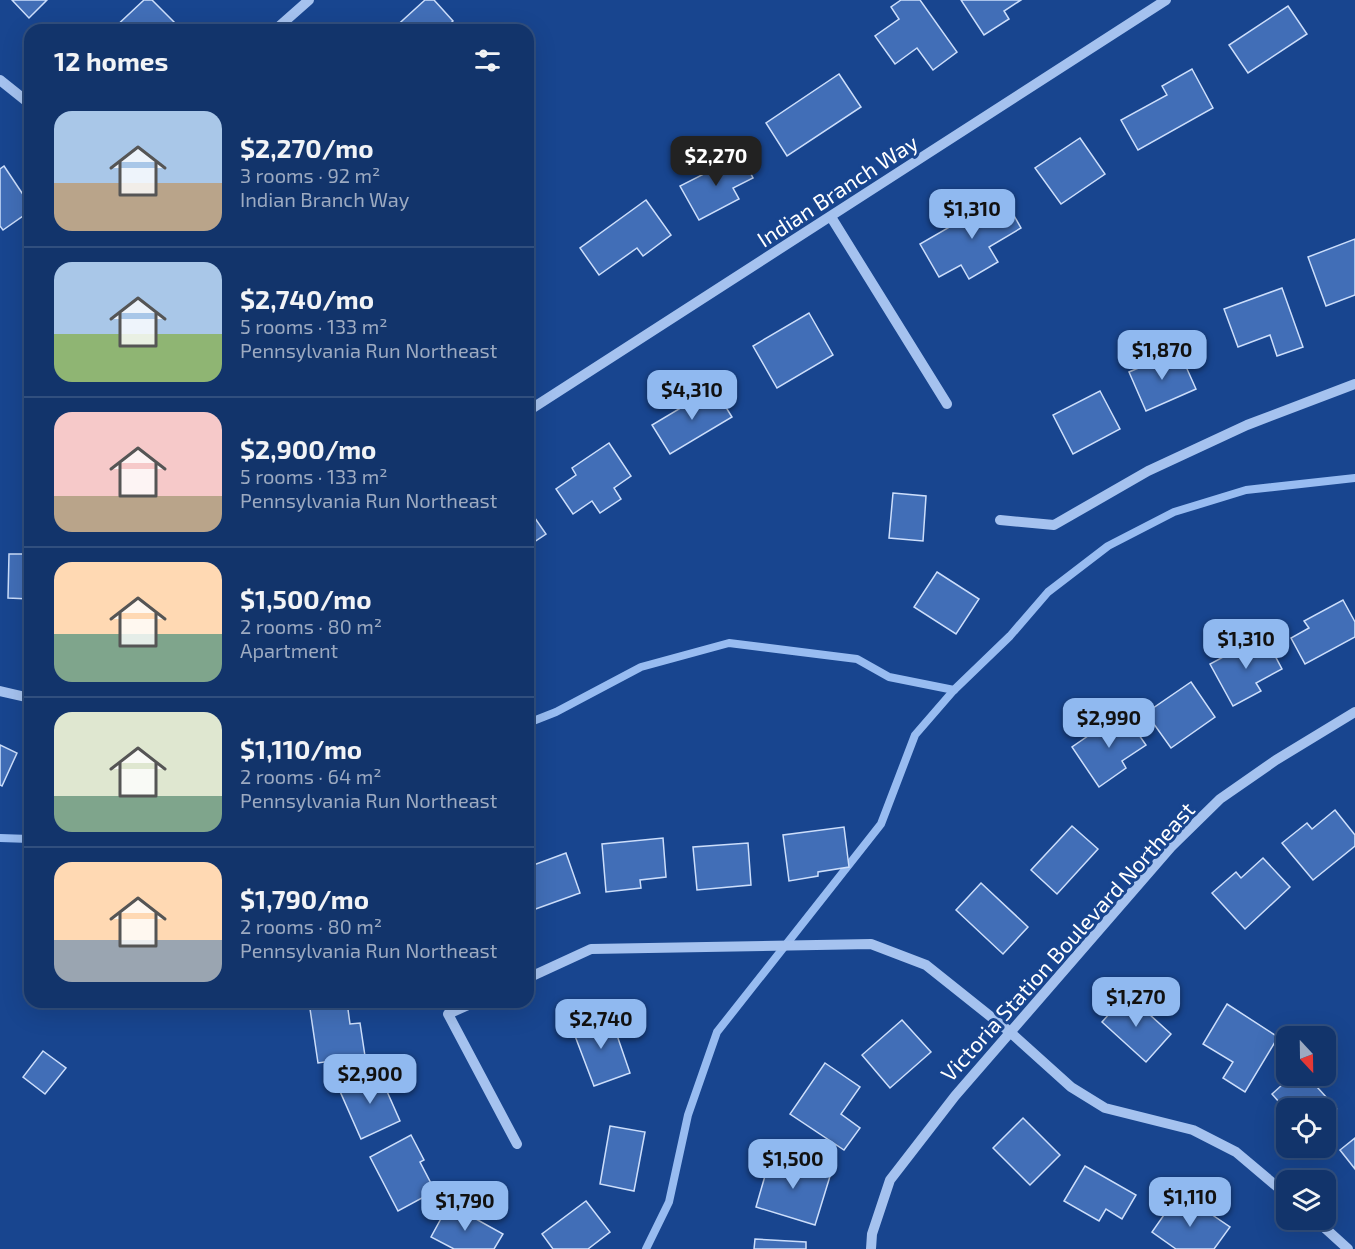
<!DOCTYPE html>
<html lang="en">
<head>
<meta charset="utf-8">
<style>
  body { margin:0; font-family:"Exo 2",sans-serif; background:#1f3f73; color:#f1f3f6; height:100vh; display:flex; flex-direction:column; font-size:22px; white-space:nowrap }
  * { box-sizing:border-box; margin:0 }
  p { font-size:20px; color:#9caac1 }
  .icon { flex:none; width:33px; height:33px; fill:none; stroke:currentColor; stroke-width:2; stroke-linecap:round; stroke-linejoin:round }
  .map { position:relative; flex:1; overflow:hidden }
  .details { position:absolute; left:24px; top:24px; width:510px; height:984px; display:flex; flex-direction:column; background:#12346b; border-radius:18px; box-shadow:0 6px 24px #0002,0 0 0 2px #314f7e }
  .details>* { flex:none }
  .needle { width:39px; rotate:158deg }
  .fabs { position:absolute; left:1276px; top:1026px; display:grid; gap:12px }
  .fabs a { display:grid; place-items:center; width:60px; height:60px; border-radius:12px; background:#12346b; box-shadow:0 6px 24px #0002,0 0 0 2px #314f7e; font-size:30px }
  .price { position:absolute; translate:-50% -51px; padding:0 14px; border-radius:12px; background:#90b9f0; color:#111; font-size:20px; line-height:39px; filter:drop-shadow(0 2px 3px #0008) }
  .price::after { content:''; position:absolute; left:50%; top:36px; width:18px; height:14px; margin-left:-9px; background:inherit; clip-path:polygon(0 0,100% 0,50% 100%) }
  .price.current { background:#222; color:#fff }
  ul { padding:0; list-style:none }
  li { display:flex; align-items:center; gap:18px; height:150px; padding:0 30px }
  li+li { border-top:2px solid #314f7e }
  li span { display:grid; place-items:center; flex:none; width:168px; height:120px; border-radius:18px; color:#555 }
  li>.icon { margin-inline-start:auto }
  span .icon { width:72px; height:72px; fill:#fffc; stroke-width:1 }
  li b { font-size:26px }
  h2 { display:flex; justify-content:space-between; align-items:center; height:72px; padding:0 30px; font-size:26px }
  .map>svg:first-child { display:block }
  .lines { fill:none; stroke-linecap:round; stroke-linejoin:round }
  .stream { stroke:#98bcf1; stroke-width:8 }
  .building { fill:#416eb7; stroke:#ccdefb; stroke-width:1.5 }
  .minor { stroke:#a5c2ef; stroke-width:10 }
  .labels { text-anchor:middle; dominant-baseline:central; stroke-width:6; stroke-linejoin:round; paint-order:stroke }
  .street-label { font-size:22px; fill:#fff; stroke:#18458f }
</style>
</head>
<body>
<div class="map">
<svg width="1355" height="1249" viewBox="0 0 1355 1249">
  <rect width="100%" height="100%" fill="#18458f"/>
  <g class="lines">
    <g class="stream">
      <path d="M528,723L556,712L641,667L729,643L857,659L889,677L954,690"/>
      <path d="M0,838L30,839"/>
      <path d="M646,1249L669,1202L688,1115L717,1032L881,824L915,735L954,690L1010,636L1048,592L1108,546L1174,512L1246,490L1355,478"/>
    </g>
  </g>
  <g class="building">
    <path d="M12,0H47L29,18Z"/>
    <path d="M144,0H152L179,27L176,30H112Z"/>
    <path d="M425,0H434L453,21L443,30H392Z"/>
    <path d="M901,0H920L957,52L933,70L917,48L895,64L875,36L899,19L891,7Z"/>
    <path d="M961,0H1021L1004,11L1009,19L984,35Z"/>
    <path d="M1288,6L1307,34L1248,73L1229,45Z"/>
    <path d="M1192,69L1213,108L1138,150L1121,120L1167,95L1162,86Z"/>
    <path d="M839,74L861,107L787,156L766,123Z"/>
    <path d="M1080,138L1105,174L1061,204L1035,168Z"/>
    <path d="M741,155L753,178L733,188L739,199L699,220L680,186Z"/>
    <path d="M4,166L30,205V211L3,230L0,226V169Z"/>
    <path d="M1003,196L1021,228L989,247L998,262L969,279L961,265L939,277L920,244Z"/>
    <path d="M646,200L671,235L643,256L637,248L599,275L580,248Z"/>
    <path d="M1355,239V295L1326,306L1308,257Z"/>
    <path d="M1282,288L1303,347L1277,356L1270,335L1238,347L1224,309Z"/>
    <path d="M809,313L833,355L777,388L753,346Z"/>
    <path d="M1179,351L1196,389L1146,411L1129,372Z"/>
    <path d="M714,388L732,417L670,454L652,425Z"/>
    <path d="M1100,391L1120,429L1073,454L1053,415Z"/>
    <path d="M609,443L631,476L614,488L621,499L600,513L592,501L573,514L556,489L576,475L572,468Z"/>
    <path d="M893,493L926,496L923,541L889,538Z"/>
    <path d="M528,508L546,534L528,546Z"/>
    <path d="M9,554H30V599L8,598Z"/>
    <path d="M937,572L979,599L956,634L914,607Z"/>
    <path d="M1343,600L1355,622V637L1305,664L1291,638L1309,628L1304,621Z"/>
    <path d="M1264,635L1282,669L1256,683L1261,691L1233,706L1210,664Z"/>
    <path d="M1191,682L1215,717L1171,748L1146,713Z"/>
    <path d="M1123,712L1146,745L1122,761L1126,768L1099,787L1072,747Z"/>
    <path d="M0,745L17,753L2,786L0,785Z"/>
    <path d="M1335,810L1355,835V846L1313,880L1282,843L1307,823L1312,829Z"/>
    <path d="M1072,826L1098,849L1057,894L1031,870Z"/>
    <path d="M844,827L849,867L818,872V876L789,881L783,835Z"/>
    <path d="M663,838L666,877L640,880L641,888L606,892L602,844Z"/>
    <path d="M748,843L751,885L697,890L693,847Z"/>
    <path d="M566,853L580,893L530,911L528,906V867Z"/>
    <path d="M1263,858L1290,887L1245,929L1212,893L1236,872L1241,878Z"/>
    <path d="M981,883L1028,927L1003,954L956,910Z"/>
    <path d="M1127,994L1171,1034L1146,1062L1102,1022Z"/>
    <path d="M309,1002H347L350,1024L360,1023L365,1056L318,1063Z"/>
    <path d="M1227,1004L1278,1037L1245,1092L1223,1078L1233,1062L1203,1044Z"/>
    <path d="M610,1015L630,1073L594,1086L572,1028Z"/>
    <path d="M902,1020L931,1052L890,1088L862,1055Z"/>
    <path d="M43,1051L66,1068L45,1094L23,1077Z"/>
    <path d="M825,1063L860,1087L841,1114L860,1128L844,1150L790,1114Z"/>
    <path d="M378,1071L400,1121L361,1139L339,1089Z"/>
    <path d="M1292,1076H1307L1337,1109L1326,1119V1108H1287V1111L1272,1094Z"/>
    <path d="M1023,1118L1060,1155L1030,1185L993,1148Z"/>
    <path d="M610,1126L645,1132L634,1191L600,1184Z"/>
    <path d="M411,1135L424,1160L420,1162L435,1191L398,1211L370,1157Z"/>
    <path d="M1355,1138V1169L1340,1150Z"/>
    <path d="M771,1155L831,1173L815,1225L756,1207Z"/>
    <path d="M1085,1166L1136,1195L1122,1219L1106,1209L1099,1221L1064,1201Z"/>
    <path d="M1175,1199L1197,1215L1202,1208L1230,1227L1214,1249H1176L1152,1232Z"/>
    <path d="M586,1201L610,1232L588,1249H553L542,1234Z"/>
    <path d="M449,1204L503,1234L494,1249H454L431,1237Z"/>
    <path d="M755,1239L806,1242V1249H754Z"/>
  </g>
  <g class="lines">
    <g class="minor">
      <path d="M275,30L309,0"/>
      <path d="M0,80L30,104"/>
      <path d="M831,217L947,404"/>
      <path d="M528,411L1166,0"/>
      <path d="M1000,520L1054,525L1148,471L1247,425L1355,384"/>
      <path d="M0,691L30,698"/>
      <path d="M528,978L591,949L871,944L926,965L1010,1032L1071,1087L1105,1108L1193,1130L1236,1152L1287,1195"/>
      <path d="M475,1002L448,1014L517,1144"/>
      <path d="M1316,1220L1348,1249"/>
      <path d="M871,1249L872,1234L890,1180L955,1096L1171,847L1220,799L1276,760L1355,712"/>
    </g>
  </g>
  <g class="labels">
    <g class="street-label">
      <text transform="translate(837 190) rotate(-33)">Indian Branch Way</text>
      <text transform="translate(1067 941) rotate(-48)">Victoria Station Boulevard Northeast</text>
    </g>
  </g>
</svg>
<div class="fabs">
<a><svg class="needle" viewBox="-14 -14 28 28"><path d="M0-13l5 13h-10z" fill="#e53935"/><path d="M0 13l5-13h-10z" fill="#9caac1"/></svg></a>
<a><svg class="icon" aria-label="locate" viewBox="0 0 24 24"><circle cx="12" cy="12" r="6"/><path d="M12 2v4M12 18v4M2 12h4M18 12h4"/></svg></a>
<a><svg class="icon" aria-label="layers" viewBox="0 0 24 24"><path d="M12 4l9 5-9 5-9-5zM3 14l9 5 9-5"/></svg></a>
</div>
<b class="price current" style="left:716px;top:187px">$2,270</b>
<b class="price" style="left:972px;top:240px">$1,310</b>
<b class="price" style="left:1162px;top:381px">$1,870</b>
<b class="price" style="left:692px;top:421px">$4,310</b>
<b class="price" style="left:1246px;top:670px">$1,310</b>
<b class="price" style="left:1109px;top:749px">$2,990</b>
<b class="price" style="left:1136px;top:1028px">$1,270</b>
<b class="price" style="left:601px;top:1050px">$2,740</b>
<b class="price" style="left:370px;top:1105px">$2,900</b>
<b class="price" style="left:793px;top:1190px">$1,500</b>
<b class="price" style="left:1190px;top:1228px">$1,110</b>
<b class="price" style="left:465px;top:1232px">$1,790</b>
<section class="details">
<h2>12 homes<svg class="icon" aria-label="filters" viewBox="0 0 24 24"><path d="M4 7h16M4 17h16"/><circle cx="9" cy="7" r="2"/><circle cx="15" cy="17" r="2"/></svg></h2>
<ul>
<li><span style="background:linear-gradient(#a9c7e8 60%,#b9a48a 0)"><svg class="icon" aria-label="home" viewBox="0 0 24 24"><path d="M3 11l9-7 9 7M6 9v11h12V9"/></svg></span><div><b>$2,270/mo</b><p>3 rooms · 92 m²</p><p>Indian Branch Way</p></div></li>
<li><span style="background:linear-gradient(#a9c7e8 60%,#8fb573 0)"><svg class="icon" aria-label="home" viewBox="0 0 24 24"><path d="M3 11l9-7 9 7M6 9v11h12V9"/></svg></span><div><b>$2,740/mo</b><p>5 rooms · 133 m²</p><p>Pennsylvania Run Northeast</p></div></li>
<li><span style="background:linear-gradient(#f6c9c9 70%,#b9a48a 0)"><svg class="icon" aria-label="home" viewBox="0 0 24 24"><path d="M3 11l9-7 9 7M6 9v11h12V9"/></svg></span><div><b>$2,900/mo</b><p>5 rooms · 133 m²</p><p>Pennsylvania Run Northeast</p></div></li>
<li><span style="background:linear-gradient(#ffd9b3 60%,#7fa58c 0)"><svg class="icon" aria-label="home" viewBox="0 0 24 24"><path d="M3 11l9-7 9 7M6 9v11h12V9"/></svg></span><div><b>$1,500/mo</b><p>2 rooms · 80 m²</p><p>Apartment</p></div></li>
<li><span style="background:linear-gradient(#dfe7d0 70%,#7fa58c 0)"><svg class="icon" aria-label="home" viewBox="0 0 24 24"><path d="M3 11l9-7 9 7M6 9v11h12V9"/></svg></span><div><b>$1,110/mo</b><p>2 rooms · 64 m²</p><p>Pennsylvania Run Northeast</p></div></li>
<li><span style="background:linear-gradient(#ffd9b3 65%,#9aa5b1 0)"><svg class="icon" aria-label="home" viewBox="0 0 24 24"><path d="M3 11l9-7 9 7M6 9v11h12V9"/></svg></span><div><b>$1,790/mo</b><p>2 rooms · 80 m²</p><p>Pennsylvania Run Northeast</p></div></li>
</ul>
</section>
</div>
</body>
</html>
